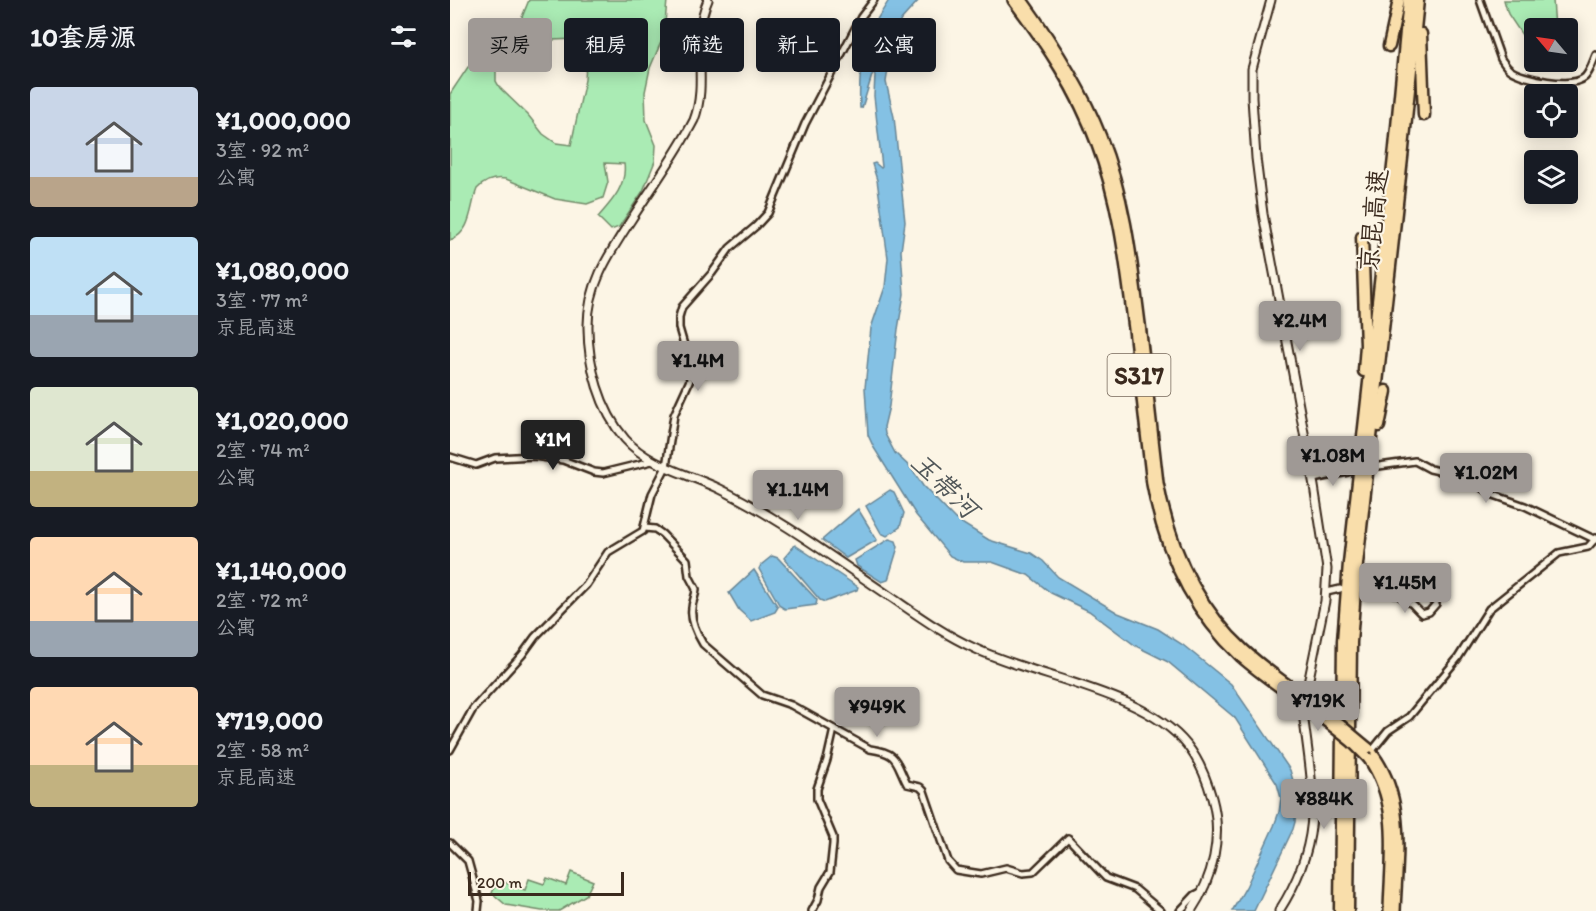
<!DOCTYPE html>
<html lang="zh">
<head>
<meta charset="utf-8">
<style>
  body { margin:0; font-family:Itim,"LXGW WenKai TC",sans-serif; background:#242831; color:#f1f3f6; height:100vh; display:flex; flex-direction:column; font-size:22px; white-space:nowrap }
  * { box-sizing:border-box; margin:0 }
  p { font-size:20px; color:#9ea1a6 }
  .icon { flex:none; width:33px; height:33px; fill:none; stroke:currentColor; stroke-width:2; stroke-linecap:round; stroke-linejoin:round }
  .map { position:relative; flex:1; overflow:hidden }
  .drawer { display:flex; flex-direction:column; background:#171b24; width:450px }
  .drawer>* { flex:none }
  .banner { position:absolute; left:18px; top:18px; width:570px; height:54px; display:flex; gap:12px }
  .needle { width:39px; rotate:299deg }
  .fabs { position:absolute; left:1074px; top:18px; display:grid; gap:12px }
  .fabs a { display:grid; place-items:center; width:54px; height:54px; border-radius:6px; background:#171b24; box-shadow:0 3px 15px #0003; font-size:30px }
  .scale { position:absolute; left:18px; bottom:15px; width:156px; box-sizing:border-box; padding-left:6px; border:3px solid #3b2a1e; border-top:0; font-size:16px; line-height:21px; white-space:nowrap; color:#3b2a1e; -webkit-text-stroke:4px #fcf5e5; paint-order:stroke }
  .price { position:absolute; translate:-50% -51px; padding:0 14px; border-radius:6px; background:#9f9995; color:#111; font-size:20px; line-height:39px; filter:drop-shadow(0 2px 3px #0008) }
  .price::after { content:''; position:absolute; left:50%; top:36px; width:18px; height:14px; margin-left:-9px; background:inherit; clip-path:polygon(0 0,100% 0,50% 100%) }
  .price.selected { background:#222; color:#fff }
  ul { padding:0; list-style:none }
  li { display:flex; align-items:center; gap:18px; height:150px; padding:0 30px }
  li span { display:grid; place-items:center; flex:none; width:168px; height:120px; border-radius:6px; color:#555 }
  li>.icon { margin-inline-start:auto }
  span .icon { width:72px; height:72px; fill:#fffc; stroke-width:1 }
  li b { font-size:26px }
  h2 { display:flex; justify-content:space-between; align-items:center; height:72px; padding:0 30px; font-size:26px }
  .chip { padding:0 21px; border-radius:6px; background:#171b24; box-shadow:0 3px 15px #0003; font-size:21px; line-height:54px }
  .chip.selected { background:#9f9995; color:#111 }
  main { display:flex; flex:1; min-height:0 }
  .map>svg:first-child { display:block }
  .green { fill:#aaebb4; stroke:#728a69; stroke-width:1.5 }
  .water { fill:#84c1e4; stroke:#678595; stroke-width:1.5 }
  .lines { fill:none; stroke-linecap:round; stroke-linejoin:round }
  .minor-casing { stroke:#3b2a1e; stroke-width:10 }
  .tertiary-casing { stroke:#3b2a1e; stroke-width:11 }
  .primary-casing { stroke:#3b2a1e; stroke-width:14 }
  .motorway-casing { stroke:#3b2a1e; stroke-width:15 }
  .minor { stroke:#fcf5e5; stroke-width:5 }
  .tertiary { stroke:#fcf5e5; stroke-width:7 }
  .primary { stroke:#f9deab; stroke-width:9 }
  .motorway { stroke:#f9deab; stroke-width:10 }
  .primary-bridge-casing { stroke:#3b2a1e; stroke-width:14; stroke-linecap:butt }
  .primary-bridge { stroke:#f9deab; stroke-width:9 }
  .labels { text-anchor:middle; dominant-baseline:central; stroke-width:4.5; stroke-linejoin:round; paint-order:stroke }
  .shield { fill:#fcf5e5; stroke:#75675a; stroke-width:1.5 }
  .shield-label { font-size:24px; font-weight:bold; fill:#3b2a1e }
  .street-label { font-size:26px; fill:#3b2a1e; stroke:#fcf5e5 }
  .water-label { font-size:27px; font-style:italic; fill:#515759; stroke:#fcf5e5 }
</style>
</head>
<body>
<main>
<section class="drawer">
<h2>10套房源<svg class="icon" aria-label="filters" viewBox="0 0 24 24"><path d="M4 7h16M4 17h16"/><circle cx="9" cy="7" r="2"/><circle cx="15" cy="17" r="2"/></svg></h2>
<ul>
<li><span style="background:linear-gradient(#c9d6e8 75%,#b9a48a 0)"><svg class="icon" aria-label="home" viewBox="0 0 24 24"><path d="M3 11l9-7 9 7M6 9v11h12V9"/></svg></span><div><b>¥1,000,000</b><p>3室 · 92 m²</p><p>公寓</p></div></li>
<li><span style="background:linear-gradient(#bfe0f5 65%,#9aa5b1 0)"><svg class="icon" aria-label="home" viewBox="0 0 24 24"><path d="M3 11l9-7 9 7M6 9v11h12V9"/></svg></span><div><b>¥1,080,000</b><p>3室 · 77 m²</p><p>京昆高速</p></div></li>
<li><span style="background:linear-gradient(#dfe7d0 70%,#c2b280 0)"><svg class="icon" aria-label="home" viewBox="0 0 24 24"><path d="M3 11l9-7 9 7M6 9v11h12V9"/></svg></span><div><b>¥1,020,000</b><p>2室 · 74 m²</p><p>公寓</p></div></li>
<li><span style="background:linear-gradient(#ffd9b3 70%,#9aa5b1 0)"><svg class="icon" aria-label="home" viewBox="0 0 24 24"><path d="M3 11l9-7 9 7M6 9v11h12V9"/></svg></span><div><b>¥1,140,000</b><p>2室 · 72 m²</p><p>公寓</p></div></li>
<li><span style="background:linear-gradient(#ffd9b3 65%,#c2b280 0)"><svg class="icon" aria-label="home" viewBox="0 0 24 24"><path d="M3 11l9-7 9 7M6 9v11h12V9"/></svg></span><div><b>¥719,000</b><p>2室 · 58 m²</p><p>京昆高速</p></div></li>
</ul>
</section>
<div class="map">
<svg width="1146" height="911" viewBox="0 0 1146 911">
  <rect width="100%" height="100%" fill="#fcf5e5"/>
  <filter id="ink" filterUnits="userSpaceOnUse"><feTurbulence type="fractalNoise" baseFrequency=".0167" numOctaves="2"/><feDisplacementMap in="SourceGraphic" scale="12" xChannelSelector="R" yChannelSelector="G"/><feConvolveMatrix kernelMatrix="1 2 1 2 8 2 1 2 1" color-interpolation-filters="sRGB"/></filter>
  <g filter="url(#ink)">
    <g class="green">
      <path d="M79,0H217L214,35L200,68L195,92L196,120L206,145L205,161L193,191L169,227L161,230L148,217C162,201 177,185 174,164L155,163L158,182L153,198L137,204L105,199L56,179C44,177 35,180 27,189C20,206 22,233 0,240V94L18,67L38,54L46,57V81L50,88L78,115L93,134L106,143L121,145L135,80L137,47L126,39L102,40L70,22Z"/>
      <path d="M1054,0H1103L1105,28H1084V53L1058,14Z"/>
      <path d="M121,872L143,881L136,895L109,911H92L56,905L42,893L48,880L75,890L79,879L94,884L97,878L116,885Z"/>
    </g>
    <g class="water">
      <path d="M439,0H469L451,20L444,32L436,82L444,117L455,222L451,251L454,294L448,329L439,406L434,427L435,434L445,453L461,468L473,486L505,519L539,540L581,553L593,561L608,577L668,613L708,629L733,645L781,684L840,770L846,791L845,822L843,829L804,911H782L796,887L824,826L829,812L831,798L827,784L785,718L718,662L686,646L639,611L601,593L578,575L542,562H513L500,556L466,515L424,448L418,435L415,388L421,328L435,287L438,258L427,180L422,164L425,163L431,168L432,167L424,96L425,75L423,72L412,108H410C409,89 410,59 416,41C421,26 431,14 439,0Z"/>
      <path d="M440,490L444,492L454,513L450,527L437,536L431,533L416,506Z"/>
      <path d="M408,509L427,540L396,558L372,540Z"/>
      <path d="M439,539L446,541L448,547L438,580L432,582L407,566L405,560Z"/>
      <path d="M345,545L408,587L407,590L375,602L370,600L334,558Z"/>
      <path d="M322,556L328,558L367,600L366,605L335,609L330,606L309,569L311,565Z"/>
      <path d="M304,570L328,607L325,612L301,621L289,610L279,593Z"/>
    </g>
    <g class="lines">
      <defs>
        <g id="minor">
          <path d="M1030,0L1051,59C1054,63 1056,67 1060,70C1073,79 1122,89 1135,77C1140,72 1143,62 1146,55"/>
          <path d="M0,457L26,465L45,458L84,456L113,460L144,472L153,473L202,461"/>
          <path d="M929,466L965,461L980,469L1016,477L1044,495L1075,506L1146,540"/>
          <path d="M863,479L898,472"/>
          <path d="M195,528L205,529L212,534L237,560L239,576L246,589C246,596 242,601 242,608C240,620 247,634 253,644L312,695L341,705L420,749C449,753 445,761 457,784L470,787L474,791L498,861L506,870L531,874L556,868L573,873L583,872L618,838L656,878L685,889L711,911"/>
          <path d="M912,585C929,587 944,591 958,601C964,605 967,610 972,614L979,612L986,604"/>
          <path d="M877,592L890,589"/>
          <path d="M0,750L23,709L72,655L85,637L136,585L158,552L193,531L202,494L216,467L224,415L240,380L236,352L229,328V317L232,307L262,273L280,248L306,226L318,213L355,124L411,17L424,0"/>
          <path d="M921,752L938,731L959,717L1008,658L1039,609L1109,553L1138,547L1146,538"/>
          <path d="M0,843L18,861L29,901L28,911"/>
          <path d="M362,911L368,900L371,887L380,872L383,844V837L367,799V789L377,760L384,729"/>
          <path d="M730,911L745,895L753,891"/>
        </g>
        <g id="tertiary">
          <path d="M258,0C240,40 259,81 244,120C226,155 202,187 181,220C159,254 137,286 138,328C138,365 150,410 175,439C199,466 236,473 268,488C328,517 383,558 438,595C466,614 493,634 524,648C586,678 694,691 737,745C749,760 757,780 762,798C773,837 763,878 741,911"/>
          <path d="M821,0L802,69V98L806,158L813,214L864,486L877,569L875,601L855,698"/>
          <path d="M829,911C878,835 861,785 852,704"/>
        </g>
        <g id="primary">
          <path d="M563,0C596,44 627,90 646,142C669,202 676,266 684,329C690,381 696,432 702,484C714,550 740,609 790,656C814,677 841,695 867,714"/>
          <path d="M572,0C603,43 632,88 651,137C675,197 682,261 690,324C696,377 702,430 708,483C720,547 745,605 794,650C818,672 845,690 871,709"/>
          <path d="M918,748C958,795 947,855 945,911"/>
          <path d="M918,758C951,805 940,858 939,911"/>
        </g>
        <g id="motorway">
          <path d="M971,34L974,115"/>
          <path d="M939,46L949,0"/>
          <path d="M912,237L916,345L914,371"/>
          <path d="M929,426L936,391"/>
          <path d="M890,911L893,641L899,563L945,148L959,0"/>
          <path d="M898,911L901,642L907,564L953,149L968,0"/>
        </g>
      </defs>
      <use href="#minor" class="minor-casing"/>
      <use href="#tertiary" class="tertiary-casing"/>
      <use href="#primary" class="primary-casing"/>
      <use href="#motorway" class="motorway-casing"/>
      <use href="#minor" class="minor"/>
      <use href="#tertiary" class="tertiary"/>
      <use href="#primary" class="primary"/>
      <use href="#motorway" class="motorway"/>
      <defs>
        <g id="primary-bridge">
          <path d="M871,709L918,748"/>
          <path d="M867,714L902,742L918,758"/>
        </g>
      </defs>
      <use href="#primary-bridge" class="primary-bridge-casing"/>
      <use href="#primary-bridge" class="primary-bridge"/>
    </g>
  </g>
  <g class="labels">
    <rect class="shield" x="657.5" y="354" width="63" height="42" rx="4.5"/>
    <g class="shield-label">
      <text x="689" y="375">S317</text>
    </g>
    <g class="street-label">
      <text transform="translate(923 220) rotate(-84)">京昆高速</text>
    </g>
    <g class="water-label">
      <text transform="translate(495 485) rotate(44)">玉带河</text>
    </g>
  </g>
</svg>
<div class="fabs">
<a><svg class="needle" viewBox="-14 -14 28 28"><path d="M0-13l5 13h-10z" fill="#e53935"/><path d="M0 13l5-13h-10z" fill="#9ea1a6"/></svg></a>
<a><svg class="icon" aria-label="locate" viewBox="0 0 24 24"><circle cx="12" cy="12" r="6"/><path d="M12 2v4M12 18v4M2 12h4M18 12h4"/></svg></a>
<a><svg class="icon" aria-label="layers" viewBox="0 0 24 24"><path d="M12 4l9 5-9 5-9-5zM3 14l9 5 9-5"/></svg></a>
</div>
<div class="scale">200 m</div>
<b class="price" style="left:850px;top:352px">¥2.4M</b>
<b class="price" style="left:248px;top:392px">¥1.4M</b>
<b class="price selected" style="left:103px;top:471px">¥1M</b>
<b class="price" style="left:883px;top:487px">¥1.08M</b>
<b class="price" style="left:1036px;top:504px">¥1.02M</b>
<b class="price" style="left:348px;top:521px">¥1.14M</b>
<b class="price" style="left:955px;top:614px">¥1.45M</b>
<b class="price" style="left:868px;top:732px">¥719K</b>
<b class="price" style="left:427px;top:738px">¥949K</b>
<b class="price" style="left:874px;top:830px">¥884K</b>
<div class="banner">
<a class="chip selected">买房</a>
<a class="chip">租房</a>
<a class="chip">筛选</a>
<a class="chip">新上</a>
<a class="chip">公寓</a>
</div>
</div>
</main>
</body>
</html>
